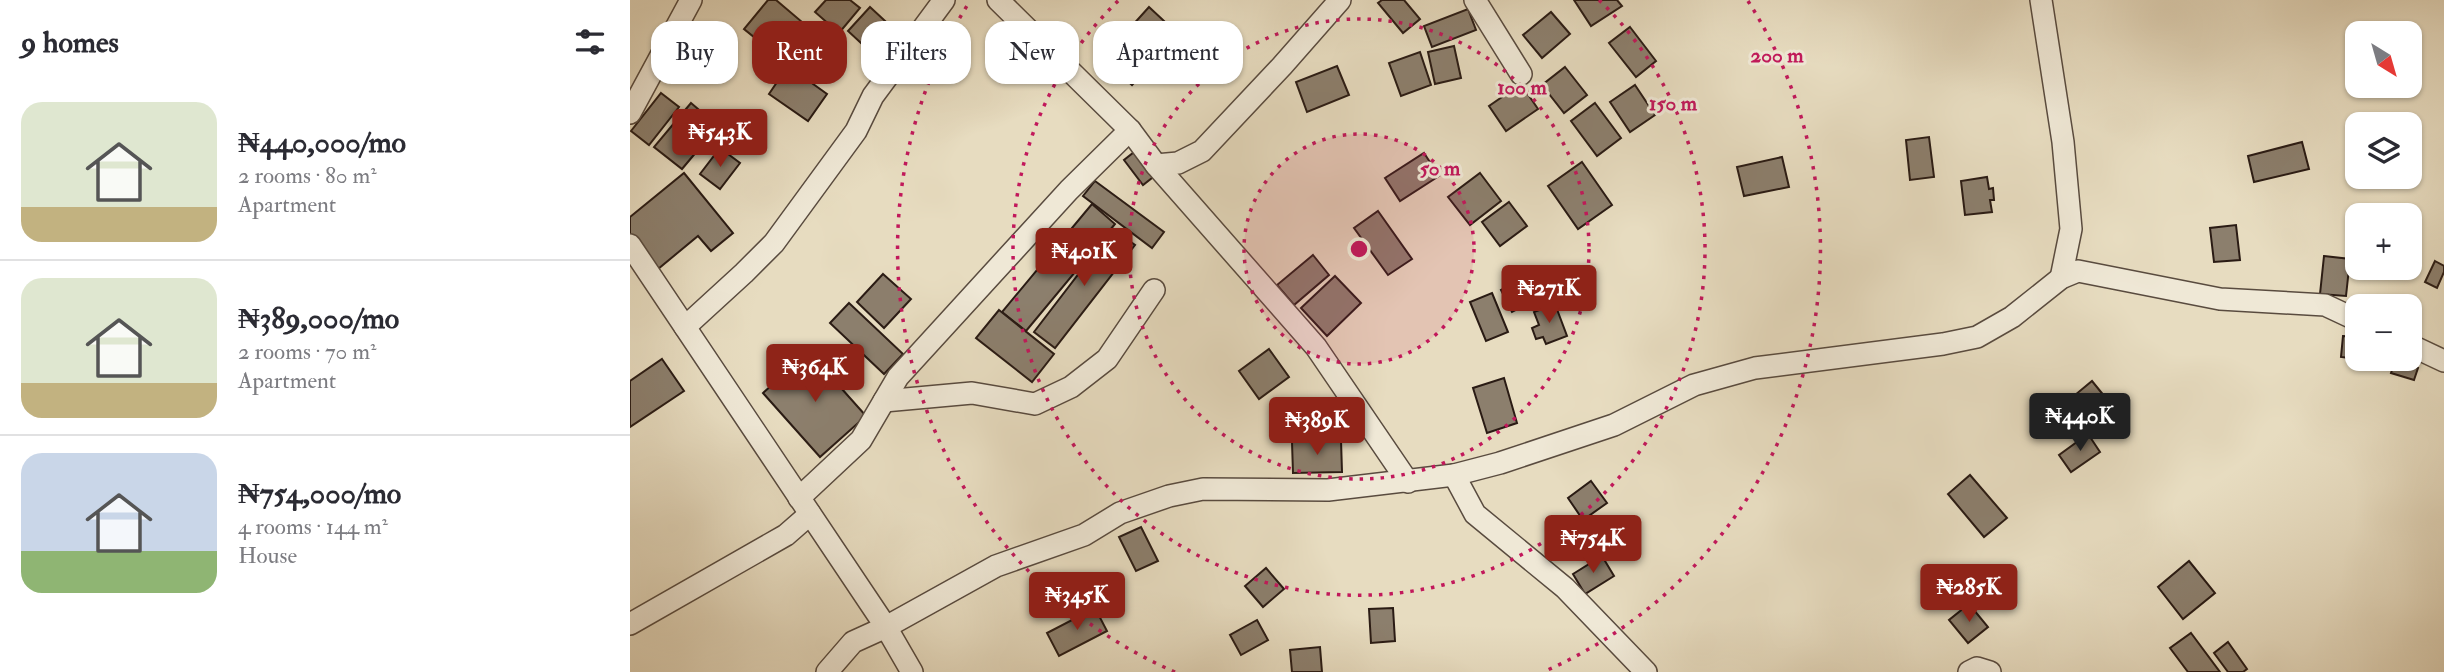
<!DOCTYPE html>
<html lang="en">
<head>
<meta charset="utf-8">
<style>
  body { margin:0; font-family:"IM FELL Double Pica",serif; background:#f7f7f7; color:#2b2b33; height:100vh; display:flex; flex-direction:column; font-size:26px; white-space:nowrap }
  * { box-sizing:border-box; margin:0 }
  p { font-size:23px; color:#7c7c81 }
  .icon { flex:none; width:38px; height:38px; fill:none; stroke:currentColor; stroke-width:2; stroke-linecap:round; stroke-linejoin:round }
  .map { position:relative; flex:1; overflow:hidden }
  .details { display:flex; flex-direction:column; background:#fff; width:630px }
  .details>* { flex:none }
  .top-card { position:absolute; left:21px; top:21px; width:665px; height:63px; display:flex; gap:14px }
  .needle { width:46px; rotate:143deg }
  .tools { position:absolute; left:1715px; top:21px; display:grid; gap:14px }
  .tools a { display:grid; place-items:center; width:77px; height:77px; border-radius:14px; background:#fff; box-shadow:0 2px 5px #0004; font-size:35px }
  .price { position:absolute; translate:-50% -60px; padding:0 16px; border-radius:7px; background:#8f2418; color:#fff; font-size:23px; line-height:46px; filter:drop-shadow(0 2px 4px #0008) }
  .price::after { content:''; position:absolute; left:50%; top:42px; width:21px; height:16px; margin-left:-10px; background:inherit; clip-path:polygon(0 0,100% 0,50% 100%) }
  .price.selected { background:#222; color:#fff }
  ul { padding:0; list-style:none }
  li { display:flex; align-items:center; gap:21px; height:175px; padding:0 21px }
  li+li { border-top:2px solid #e1e1e2 }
  li span { display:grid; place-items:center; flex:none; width:196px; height:140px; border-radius:21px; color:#555 }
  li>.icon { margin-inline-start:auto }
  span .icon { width:84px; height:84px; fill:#fffc; stroke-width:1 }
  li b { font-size:30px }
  h2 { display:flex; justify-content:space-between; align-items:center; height:84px; padding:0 21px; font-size:30px }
  .chip { padding:0 24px; border-radius:21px; background:#fff; box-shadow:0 2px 5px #0004; font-size:24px; line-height:63px }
  .chip.selected { background:#8f2418; color:#fff }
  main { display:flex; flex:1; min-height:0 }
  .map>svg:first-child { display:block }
  .building { fill:#8c7f6d; stroke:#2a1b14; stroke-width:2; fill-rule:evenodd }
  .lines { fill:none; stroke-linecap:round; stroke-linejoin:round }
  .minor-casing { stroke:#594b3f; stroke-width:24 }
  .minor { stroke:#efe8d6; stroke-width:21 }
  .ring { fill:none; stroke:#c2185b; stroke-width:3.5; stroke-dasharray:3.5 7 }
  .centre { fill:#c2185b; stroke:#efe8d6; stroke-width:3.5 }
  .ring-label { font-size:21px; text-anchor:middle; font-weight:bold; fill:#c2185b; stroke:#efe8d6; stroke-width:6; stroke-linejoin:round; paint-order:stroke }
</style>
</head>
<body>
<main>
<section class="details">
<h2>9 homes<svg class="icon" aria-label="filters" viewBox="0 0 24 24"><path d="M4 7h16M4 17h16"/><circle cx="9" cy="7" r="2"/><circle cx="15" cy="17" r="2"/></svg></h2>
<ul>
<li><span style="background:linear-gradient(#dfe7d0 75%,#c2b280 0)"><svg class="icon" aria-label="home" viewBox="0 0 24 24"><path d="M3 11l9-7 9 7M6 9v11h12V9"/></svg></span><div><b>₦440,000/mo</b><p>2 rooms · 80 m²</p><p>Apartment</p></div></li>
<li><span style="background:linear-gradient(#dfe7d0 75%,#c2b280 0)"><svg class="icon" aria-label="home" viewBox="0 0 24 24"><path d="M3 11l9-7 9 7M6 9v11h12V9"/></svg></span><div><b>₦389,000/mo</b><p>2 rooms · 70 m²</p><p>Apartment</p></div></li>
<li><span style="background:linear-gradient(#c9d6e8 70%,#8fb573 0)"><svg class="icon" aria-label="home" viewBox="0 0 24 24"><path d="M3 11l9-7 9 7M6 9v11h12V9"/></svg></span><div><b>₦754,000/mo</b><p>4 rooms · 144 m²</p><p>House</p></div></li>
</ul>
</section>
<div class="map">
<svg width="1814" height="672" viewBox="0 0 1814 672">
  <rect width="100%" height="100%" fill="#e7dcc0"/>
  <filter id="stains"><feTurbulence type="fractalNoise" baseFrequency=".00286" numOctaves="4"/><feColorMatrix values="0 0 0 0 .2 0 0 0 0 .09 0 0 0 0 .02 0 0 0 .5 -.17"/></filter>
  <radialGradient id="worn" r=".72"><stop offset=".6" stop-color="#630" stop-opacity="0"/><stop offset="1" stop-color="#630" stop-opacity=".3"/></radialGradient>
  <g class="building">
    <path d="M138,0H146L172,22L145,54L114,29Z"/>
    <path d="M196,0H220L230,8L209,33L185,12Z"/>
    <path d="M752,0H774L790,19L773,33L748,3Z"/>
    <path d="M944,0H987L992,6L961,26Z"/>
    <path d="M240,7L267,32L245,56L218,31Z"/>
    <path d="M519,7L548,34L502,85L473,58Z"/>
    <path d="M838,9L846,30L802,47L794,26Z"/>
    <path d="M921,12L940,34L912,58L893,35Z"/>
    <path d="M1000,27L1026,61L1006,77L979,43Z"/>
    <path d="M824,46L831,78L805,84L798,52Z"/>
    <path d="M790,52L801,85L771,96L759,63Z"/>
    <path d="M158,66L197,94L178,121L139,94Z"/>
    <path d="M707,66L719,95L677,112L666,82Z"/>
    <path d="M935,67L957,95L934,113L912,85Z"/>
    <path d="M891,84L908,109L876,131L859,106Z"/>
    <path d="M1005,85L1025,115L1000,132L980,102Z"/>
    <path d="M31,93L49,107L19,145L1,131Z"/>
    <path d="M61,103L88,126L52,169L24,147ZM63,123L69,130L53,146L47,139Z"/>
    <path d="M965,103L991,138L967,156L941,121Z"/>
    <path d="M63,123L69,130L53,146L47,139Z"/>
    <path d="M1299,137L1304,177L1280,180L1276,140Z"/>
    <path d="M1672,142L1679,169L1624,182L1618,156Z"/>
    <path d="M90,148L110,163L90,189L70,174Z"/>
    <path d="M508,149L527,174L513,185L494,160Z"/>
    <path d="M794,153L809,176L770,201L755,178Z"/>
    <path d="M1152,157L1159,187L1114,196L1107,167Z"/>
    <path d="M952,162L982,205L948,229L918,186Z"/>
    <path d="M54,173L103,233L81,251L68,236L28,269L0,234V217Z"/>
    <path d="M850,173L871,201L840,225L818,197Z"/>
    <path d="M1357,177L1359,189L1363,188L1364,200H1360L1362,212L1335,215L1331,181Z"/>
    <path d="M465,181L534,232L522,248L453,196Z"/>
    <path d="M879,202L897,226L870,246L852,222Z"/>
    <path d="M462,204L485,224L396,331L372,312Z"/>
    <path d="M748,211L782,259L758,275L724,228Z"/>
    <path d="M1606,225L1610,260L1584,262L1580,228Z"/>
    <path d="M483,229L505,245L425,348L404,332Z"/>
    <path d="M683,255L699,275L664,305L647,285Z"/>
    <path d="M1694,256L1720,259L1716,296L1690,294Z"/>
    <path d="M1805,261L1814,266V272L1807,288L1795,282Z"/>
    <path d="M253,274L281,299L254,328L227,302Z"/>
    <path d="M705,276L731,303L697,336L671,308Z"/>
    <path d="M898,276L909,298L882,312L871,290Z"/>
    <path d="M862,293L878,332L856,341L840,302Z"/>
    <path d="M219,303L273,354L254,374L200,323Z"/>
    <path d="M925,304L937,336L916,344L913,337L906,339L902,328L909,325L904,312Z"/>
    <path d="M369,310L424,354L402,382L346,338Z"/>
    <path d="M1713,336L1727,337V359L1711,357Z"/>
    <path d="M639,349L659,377L629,399L609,371Z"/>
    <path d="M179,352L236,416L190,457L133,393Z"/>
    <path d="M32,359L54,391L0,427V381Z"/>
    <path d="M1765,361L1788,368L1784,380L1761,373Z"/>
    <path d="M874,378L887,423L857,433L843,388Z"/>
    <path d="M1462,381L1479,402L1463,416L1445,395Z"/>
    <path d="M1458,434L1470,452L1441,472L1429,455Z"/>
    <path d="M711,440L712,472L663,473L662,442Z"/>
    <path d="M1340,475L1377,518L1354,537L1318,494Z"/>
    <path d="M961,481L977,503L953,520L938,498Z"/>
    <path d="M511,527L528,561L506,571L489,537Z"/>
    <path d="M972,556L984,576L955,594L943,574Z"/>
    <path d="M1559,561L1585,593L1553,619L1528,587Z"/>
    <path d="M636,568L654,589L633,607L615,586Z"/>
    <path d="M1339,604L1358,627L1338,643L1319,620Z"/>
    <path d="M465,608L477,631L429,656L417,633Z"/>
    <path d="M763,608L765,641L741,643L739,609Z"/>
    <path d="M627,620L638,640L611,655L600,635Z"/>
    <path d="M1561,633L1590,672H1558L1540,648Z"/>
    <path d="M1598,642L1617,669L1613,672H1598L1584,653Z"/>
    <path d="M690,647L692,672H662L660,650Z"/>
  </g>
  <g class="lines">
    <defs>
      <g id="minor">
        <path d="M368,0L500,130L526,165L686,347L778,482"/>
        <path d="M845,0L891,74"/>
        <path d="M1411,0L1433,142L1441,229L1431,278"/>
        <path d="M0,113L61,0"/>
        <path d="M526,165L548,163L572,151L652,66L710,0"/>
        <path d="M0,245L256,627L282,672"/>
        <path d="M55,327L114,273L144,243L226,131L243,96L314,0"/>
        <path d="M1780,345L1814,361"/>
        <path d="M254,401L342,393L405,404L441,387L477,359L524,290"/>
        <path d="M824,475L845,514L935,588L1016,672"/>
        <path d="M169,498L231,440L268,377L439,190L500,130"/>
        <path d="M0,624L156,535L180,514"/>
        <path d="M197,672L223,642L256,627L366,566L454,535L490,513L539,496L573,489L698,490L824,475L870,463L984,425L1064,385L1125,368L1313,344L1347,337L1382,317L1431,278L1448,271L1590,299L1695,305L1727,320"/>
        <path d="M1339,672L1347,668L1360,672"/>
      </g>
    </defs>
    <use href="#minor" class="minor-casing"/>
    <use href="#minor" class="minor"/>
  </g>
  <circle cx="729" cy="249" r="115" fill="#c2185b" fill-opacity=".12"/>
  <g class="ring">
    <circle cx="729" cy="249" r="115"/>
    <circle cx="729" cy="249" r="230"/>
    <path d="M969 0A346 346 0 1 1 489 0"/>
    <path d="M545 672A461 461 0 0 1 340 1M1118 1A461 461 0 0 1 913 672"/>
  </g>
  <circle cx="729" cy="249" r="10" class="centre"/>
  <g class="ring-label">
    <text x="1147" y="62">200 m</text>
    <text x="892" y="94">100 m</text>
    <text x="1043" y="110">150 m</text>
    <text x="810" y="175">50 m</text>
  </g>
  <rect width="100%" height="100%" filter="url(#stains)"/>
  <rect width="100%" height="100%" fill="url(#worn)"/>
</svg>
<div class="tools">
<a><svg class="needle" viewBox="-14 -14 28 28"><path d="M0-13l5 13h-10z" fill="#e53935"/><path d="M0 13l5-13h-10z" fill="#7c7c81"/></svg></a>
<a><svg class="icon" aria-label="layers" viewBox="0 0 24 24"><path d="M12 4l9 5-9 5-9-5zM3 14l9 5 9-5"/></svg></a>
<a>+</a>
<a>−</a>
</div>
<b class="price" style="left:90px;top:169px">₦543K</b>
<b class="price" style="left:454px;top:288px">₦401K</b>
<b class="price" style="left:919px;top:325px">₦271K</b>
<b class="price" style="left:185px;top:404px">₦364K</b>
<b class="price selected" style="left:1450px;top:453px">₦440K</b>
<b class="price" style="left:687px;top:457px">₦389K</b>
<b class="price" style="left:963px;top:575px">₦754K</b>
<b class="price" style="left:1339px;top:624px">₦285K</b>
<b class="price" style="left:447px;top:632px">₦345K</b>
<div class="top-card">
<a class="chip">Buy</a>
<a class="chip selected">Rent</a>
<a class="chip">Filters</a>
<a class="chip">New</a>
<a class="chip">Apartment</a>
</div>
</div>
</main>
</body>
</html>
